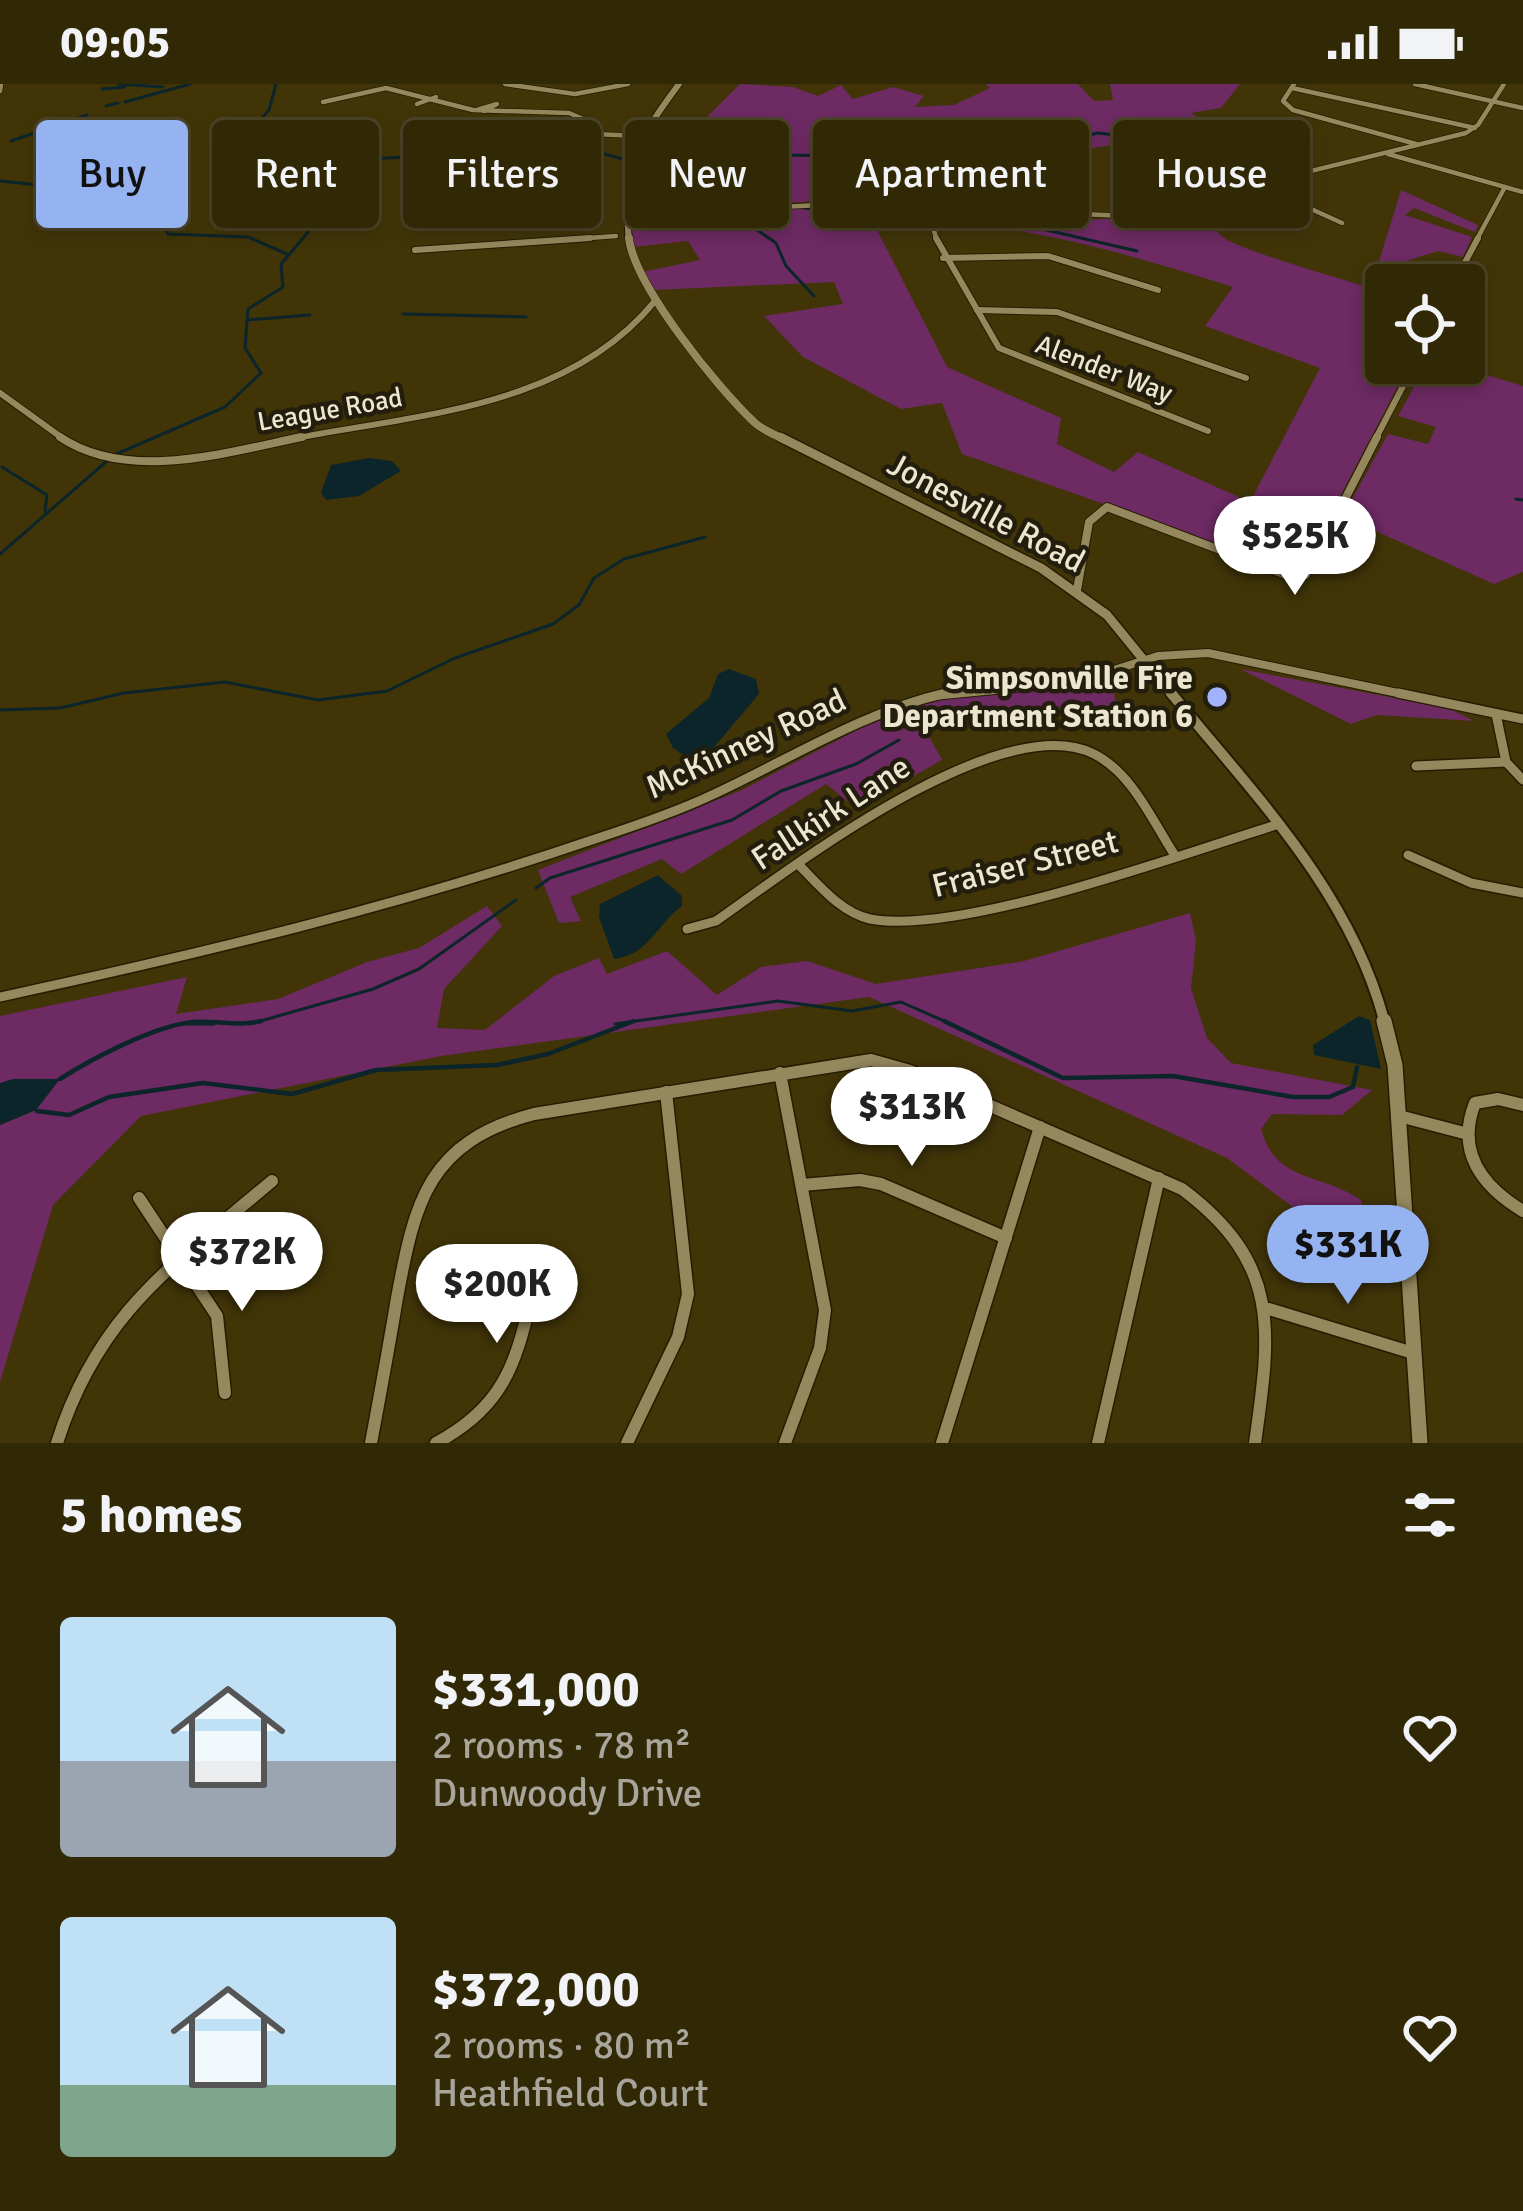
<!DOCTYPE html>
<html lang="en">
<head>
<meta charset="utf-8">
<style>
  body { margin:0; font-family:Signika,sans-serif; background:#3d3414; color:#f1f3f6; height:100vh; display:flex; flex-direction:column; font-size:45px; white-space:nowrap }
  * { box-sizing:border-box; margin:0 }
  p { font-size:39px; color:#a8a69b }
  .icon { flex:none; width:66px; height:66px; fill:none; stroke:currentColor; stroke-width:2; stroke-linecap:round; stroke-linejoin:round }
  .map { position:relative; height:1359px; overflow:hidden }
  .side { display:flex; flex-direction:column; background:#312806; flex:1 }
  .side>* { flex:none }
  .hud { position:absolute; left:36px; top:36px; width:1452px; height:108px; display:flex; gap:24px }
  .fabs { position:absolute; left:1365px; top:180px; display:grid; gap:24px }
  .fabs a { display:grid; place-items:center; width:120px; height:120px; border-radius:12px; background:#312806; box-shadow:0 6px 18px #0003,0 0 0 3px #4c4428; font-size:60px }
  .price { position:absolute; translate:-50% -102px; padding:0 27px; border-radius:42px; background:#fff; color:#222; font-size:39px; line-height:78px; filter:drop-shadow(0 3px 6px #0008) }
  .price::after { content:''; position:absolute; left:50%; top:72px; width:36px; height:27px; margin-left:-18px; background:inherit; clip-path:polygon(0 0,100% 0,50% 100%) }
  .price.active { background:#95b2f1; color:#111 }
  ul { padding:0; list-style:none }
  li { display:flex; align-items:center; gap:36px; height:300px; padding:0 60px }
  li span { display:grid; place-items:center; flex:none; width:336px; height:240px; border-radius:12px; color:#555 }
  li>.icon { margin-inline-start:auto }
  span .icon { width:144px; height:144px; fill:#fffc; stroke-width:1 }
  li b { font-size:51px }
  h2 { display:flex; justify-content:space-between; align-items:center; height:144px; padding:0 60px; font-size:51px }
  .chip { padding:0 42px; border-radius:12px; background:#312806; box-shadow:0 6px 18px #0003,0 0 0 3px #4c4428; font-size:42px; line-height:108px }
  .chip.active { background:#95b2f1; color:#111 }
  .status { display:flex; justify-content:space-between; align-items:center; height:84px; padding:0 60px; background:#312806; direction:ltr }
  .status svg { height:33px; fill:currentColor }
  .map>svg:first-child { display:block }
  .built { fill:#493b02 }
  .green { fill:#6d2a63 }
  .water { fill:#0c252a }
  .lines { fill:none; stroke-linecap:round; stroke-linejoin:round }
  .stream-far1 { stroke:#0c252a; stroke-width:3 }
  .stream { stroke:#0c252a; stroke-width:4.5 }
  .minor-far4-casing { stroke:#251d00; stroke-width:6 }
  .minor-far3-casing { stroke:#251d00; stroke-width:8 }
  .minor-far2-casing { stroke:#251d00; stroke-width:10 }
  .minor-far1-casing { stroke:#251d00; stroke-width:12 }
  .minor-casing { stroke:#251d00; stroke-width:15 }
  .tertiary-far4-casing { stroke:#251d00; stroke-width:8 }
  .tertiary-far3-casing { stroke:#251d00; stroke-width:9 }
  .tertiary-far2-casing { stroke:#251d00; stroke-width:12 }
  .tertiary-far1-casing { stroke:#251d00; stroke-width:14 }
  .tertiary-casing { stroke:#251d00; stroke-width:18 }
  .minor-far4 { stroke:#95885d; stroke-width:4.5 }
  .minor-far3 { stroke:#95885d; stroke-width:6 }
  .minor-far2 { stroke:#95885d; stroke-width:8 }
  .minor-far1 { stroke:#95885d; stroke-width:9 }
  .minor { stroke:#95885d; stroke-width:12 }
  .tertiary-far4 { stroke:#95885d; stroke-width:6 }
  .tertiary-far3 { stroke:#95885d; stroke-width:8 }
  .tertiary-far2 { stroke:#95885d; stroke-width:9 }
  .tertiary-far1 { stroke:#95885d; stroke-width:10 }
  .tertiary { stroke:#95885d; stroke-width:15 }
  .poi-dot { fill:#a2b2fd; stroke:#221d0c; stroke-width:4.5 }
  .labels { text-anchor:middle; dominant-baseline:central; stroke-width:9; stroke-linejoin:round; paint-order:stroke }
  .far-street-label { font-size:27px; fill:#ece6cf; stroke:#221d0c }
  .street-label { font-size:33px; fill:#ece6cf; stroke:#221d0c }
  .poi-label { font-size:33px; font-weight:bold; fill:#ece6cf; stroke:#221d0c; text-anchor:end }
</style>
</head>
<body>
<div class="status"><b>09:05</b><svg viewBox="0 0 49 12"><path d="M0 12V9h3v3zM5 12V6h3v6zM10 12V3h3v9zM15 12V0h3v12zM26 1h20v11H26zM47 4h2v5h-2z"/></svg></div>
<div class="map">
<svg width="1523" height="1359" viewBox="0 0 1523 1359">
  <rect width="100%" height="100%" fill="#413508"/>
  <path class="built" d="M658,34L704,38L712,61L709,70H638L642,55Z"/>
  <g class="green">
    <path d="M740,0L793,3L818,12L841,1L853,15L893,3L924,12L915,23L954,21L990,4L985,0H1078L1094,17L1113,16L1110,0H1240L1221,24L1191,29L1216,46L981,80L927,82L890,72L849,76L862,102L970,127L820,117L669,125L672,115L685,106L631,99L639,70H709L731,43L708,32Z"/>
    <path d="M1401,106L1478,141L1475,148L1414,124L1405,131L1472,153L1463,173L1438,167L1376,187Z"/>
    <path d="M837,121L923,126L927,137L872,136L947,283L1061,334L1057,360L1114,388L1138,368L1250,418L1320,284L1205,242L1233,203C1134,172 1039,143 935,138L931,127L1072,145L1075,136L1150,134L1184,147L1197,137L1171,127C1212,116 1200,134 1223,153C1240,167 1357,199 1386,209V235L1369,249L1386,255V279H1410L1300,489L962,370L942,319L901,325L803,273L764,232L843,220L834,198L654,206L642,188L700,176L688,157L633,163L631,132Z"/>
    <path d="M1427,279H1447L1523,302V488L1494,500L1351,436L1319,491L1311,489L1388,350L1428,360L1436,343L1398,332Z"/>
    <path d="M1240,585L1448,624L1474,637L1377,631L1351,640Z"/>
    <path d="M1111,593L1118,631L1007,623L930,640L927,649L942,676L856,724L826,700L681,790L662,775L570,813L581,837L559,839L538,786L742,706L901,623L953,612L1073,605Z"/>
    <path d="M487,822L502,842L444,905L437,944L485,946L554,892L599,874L607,890L667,867L717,911L761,883L807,877L876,900L1024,877L1190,829L1196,857L1191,904L1207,954L1231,979L1372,1006L1342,1031L1272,1030L1261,1045C1276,1099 1319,1088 1361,1116L1367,1143L1383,1169L1324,1146L1227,1074L869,913L441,972L141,1032L53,1121L0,1298V1041L36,1026L59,995L0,999V932L187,893L176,930L278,915L367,878L419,864Z"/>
  </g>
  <g class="water">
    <path d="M369,374L392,377L401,387L359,412L326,416L321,409L331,381Z"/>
    <path d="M729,585L756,595L759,610L710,668L688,674L673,664L666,650L709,614L718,590Z"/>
    <path d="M658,791L682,812V822C657,840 649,871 614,875L599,833L600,820Z"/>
    <path d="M1359,932L1370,936L1381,985L1314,971L1313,961Z"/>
    <path d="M13,995H60L36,1026L0,1041V999Z"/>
  </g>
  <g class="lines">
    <g class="stream-far1">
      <path d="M118,0L163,3"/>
      <path d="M102,5L125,3"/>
      <path d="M125,18L190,0"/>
      <path d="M106,22L118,19"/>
      <path d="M11,57L87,31"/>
      <path d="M700,77L714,99L692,113L795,121"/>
      <path d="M0,97L39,101L80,115L147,122L164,135L168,150L248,153L287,170"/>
      <path d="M299,101L325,83L369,75L501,68L604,70L638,79L783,71L969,74L1034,68L1097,49L1164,56L1232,49"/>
      <path d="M804,124L927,135"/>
      <path d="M731,128L776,159L786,182L814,212"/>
      <path d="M934,136L1016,139L1137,167"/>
      <path d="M403,230L526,233"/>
      <path d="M248,236L310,231"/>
      <path d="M114,371L225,323L261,289L245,264L248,225L283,203L281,180L321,133L302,116L296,93L255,42L269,26L276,0"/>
      <path d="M2,383L47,411L45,427"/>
      <path d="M1516,415L1523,416"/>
      <path d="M0,470L107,377"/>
      <path d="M0,626L60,624L124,609L225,598L318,616L387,607L455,574L553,540L579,521L594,494L624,475L705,453"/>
      <path d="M536,804L550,794L732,736L781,707L856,680L899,656"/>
      <path d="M187,940H214"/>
      <path d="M250,940L373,905L419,885L516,816"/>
      <path d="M615,940L778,917L852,927L901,918L951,940"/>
    </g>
    <g class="stream">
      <path d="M944,937L1063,994L1173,992L1293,1013H1329L1353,1003L1357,983"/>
      <path d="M60,995C93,974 154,942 193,938C217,936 237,943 261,937"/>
      <path d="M37,1027L69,1031L109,1013L203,999L292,1010L376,986L497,981L548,970L634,937"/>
    </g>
    <defs>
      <g id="minor-far4">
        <path d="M505,0L575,10L628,0"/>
        <path d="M1294,0L1283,17L1293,26L1416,60"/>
        <path d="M1415,0L1523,24"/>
        <path d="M1292,4L1475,44"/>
        <path d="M0,7L1,0"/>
        <path d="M323,18L386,4L473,26L569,29L581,34V47"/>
        <path d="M417,20L436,13"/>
        <path d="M477,26L497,20L484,27"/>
        <path d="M546,48L640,52"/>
        <path d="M1388,70L1523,108"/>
        <path d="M897,93L1067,130"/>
        <path d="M1254,99L1342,139"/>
        <path d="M928,126L937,157"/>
        <path d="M626,130L843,120L1127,132L1466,49L1478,41L1504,0"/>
        <path d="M547,157L616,152"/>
        <path d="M1476,157L1505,103"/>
      </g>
      <g id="minor-far3">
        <path d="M936,154L999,264L1208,347"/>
        <path d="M415,166L590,154"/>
        <path d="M943,174L1048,172L1158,206"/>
        <path d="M1453,201L1478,154"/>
        <path d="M977,226L1057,228L1246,294"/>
        <path d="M0,309L65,356"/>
        <path d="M287,356C415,330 566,326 655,217"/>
        <path d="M1375,356L1415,279"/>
      </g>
      <g id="minor-far2">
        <path d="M60,353C128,399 228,368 302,353"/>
        <path d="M1077,506L1089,438L1107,423L1286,491H1306L1377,353"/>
        <path d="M933,612L1076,598L1158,572L1208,569L1412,612"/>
      </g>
      <g id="minor-far1">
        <path d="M1398,609L1523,635"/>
        <path d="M1496,630L1506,678L1523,696"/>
        <path d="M1416,682L1506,678"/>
        <path d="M1408,771L1471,799L1523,809"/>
        <path d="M798,780C818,800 841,829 870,835C961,852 1184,769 1279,740"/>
        <path d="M687,845L716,837C790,785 1000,623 1094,670C1132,689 1152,736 1174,770"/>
        <path d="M0,913C200,870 399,822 592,756C632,743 674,729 712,711C790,675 863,628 946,609"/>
      </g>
      <g id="minor">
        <path d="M780,989L825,1226L820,1264L785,1359"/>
        <path d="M1523,1021L1498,1015L1475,1019C1456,1067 1481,1102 1523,1127"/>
        <path d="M1399,1032L1468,1050"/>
        <path d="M802,1101L860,1096L881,1100L1006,1154"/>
        <path d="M139,1114L217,1232L225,1309"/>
        <path d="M1269,1225L1413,1269"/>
        <path d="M57,1359C98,1229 173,1181 272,1097"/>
        <path d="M371,1359C380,1311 389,1262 397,1214C415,1117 428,1058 534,1030L871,976L910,987L1182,1105C1281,1179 1271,1246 1255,1359"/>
        <path d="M436,1359C523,1313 517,1253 544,1169"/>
        <path d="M627,1359L678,1253L688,1210L666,1008"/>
        <path d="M942,1359L1040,1043"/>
        <path d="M1098,1359L1159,1094"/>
      </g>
      <path id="tertiary-far4" d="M629,157C622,83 636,58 679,0"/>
      <path id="tertiary-far3" d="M629,154C634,201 717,303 754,338C762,346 775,351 786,356"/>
      <path id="tertiary-far2" d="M780,353L1041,484L1107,531L1173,612"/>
      <path id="tertiary-far1" d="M1171,609C1254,710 1352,810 1385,940"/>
      <path id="tertiary" d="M1384,937L1395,981L1420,1359"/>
    </defs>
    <use href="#minor-far4" class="minor-far4-casing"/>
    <use href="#minor-far3" class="minor-far3-casing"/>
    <use href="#minor-far2" class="minor-far2-casing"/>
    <use href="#minor-far1" class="minor-far1-casing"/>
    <use href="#minor" class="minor-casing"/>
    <use href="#tertiary-far4" class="tertiary-far4-casing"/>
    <use href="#tertiary-far3" class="tertiary-far3-casing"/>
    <use href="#tertiary-far2" class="tertiary-far2-casing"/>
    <use href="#tertiary-far1" class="tertiary-far1-casing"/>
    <use href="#tertiary" class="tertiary-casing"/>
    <use href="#minor-far4" class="minor-far4"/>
    <use href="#minor-far3" class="minor-far3"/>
    <use href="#minor-far2" class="minor-far2"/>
    <use href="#minor-far1" class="minor-far1"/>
    <use href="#minor" class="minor"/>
    <use href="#tertiary-far4" class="tertiary-far4"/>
    <use href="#tertiary-far3" class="tertiary-far3"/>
    <use href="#tertiary-far2" class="tertiary-far2"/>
    <use href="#tertiary-far1" class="tertiary-far1"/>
    <use href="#tertiary" class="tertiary"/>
  </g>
  <circle class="poi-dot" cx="1217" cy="613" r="12"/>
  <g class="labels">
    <g class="far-street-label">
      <text transform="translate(1104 285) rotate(21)">Alender Way</text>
      <text transform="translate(330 326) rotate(-10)">League Road</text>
    </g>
    <g class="street-label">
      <text transform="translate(986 429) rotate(28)">Jonesville Road</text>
      <text transform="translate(746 660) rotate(-25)">McKinney Road</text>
      <text transform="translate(831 729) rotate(-33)">Fallkirk Lane</text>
      <text transform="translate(1025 780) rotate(-14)">Fraiser Street</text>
    </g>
    <g class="poi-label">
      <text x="1193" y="594">Simpsonville Fire<tspan x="1193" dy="38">Department Station 6</tspan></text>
    </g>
  </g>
</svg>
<div class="fabs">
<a><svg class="icon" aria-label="locate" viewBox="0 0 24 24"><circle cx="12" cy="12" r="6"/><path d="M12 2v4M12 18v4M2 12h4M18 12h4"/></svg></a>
</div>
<b class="price" style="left:1295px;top:514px">$525K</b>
<b class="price" style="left:912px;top:1085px">$313K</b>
<b class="price active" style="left:1348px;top:1223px">$331K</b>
<b class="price" style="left:242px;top:1230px">$372K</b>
<b class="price" style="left:497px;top:1262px">$200K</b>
<div class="hud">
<a class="chip active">Buy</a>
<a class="chip">Rent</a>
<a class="chip">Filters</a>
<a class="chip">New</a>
<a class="chip">Apartment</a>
<a class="chip">House</a>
</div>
</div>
<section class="side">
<h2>5 homes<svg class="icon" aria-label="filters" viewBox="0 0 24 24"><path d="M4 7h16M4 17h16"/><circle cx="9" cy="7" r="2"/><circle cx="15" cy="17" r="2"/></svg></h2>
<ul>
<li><span style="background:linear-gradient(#bfe0f5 60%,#9aa5b1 0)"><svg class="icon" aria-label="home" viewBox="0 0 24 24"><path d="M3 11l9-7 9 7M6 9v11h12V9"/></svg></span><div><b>$331,000</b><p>2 rooms · 78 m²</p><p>Dunwoody Drive</p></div><svg class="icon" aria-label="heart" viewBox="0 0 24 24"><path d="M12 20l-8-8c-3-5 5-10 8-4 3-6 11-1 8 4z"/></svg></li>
<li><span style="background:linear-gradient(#bfe0f5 70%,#7fa58c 0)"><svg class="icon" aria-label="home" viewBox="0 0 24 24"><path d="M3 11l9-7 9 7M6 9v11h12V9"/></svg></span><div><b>$372,000</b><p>2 rooms · 80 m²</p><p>Heathfield Court</p></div><svg class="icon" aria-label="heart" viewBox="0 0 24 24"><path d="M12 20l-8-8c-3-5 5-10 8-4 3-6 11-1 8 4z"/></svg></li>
</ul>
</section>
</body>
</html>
